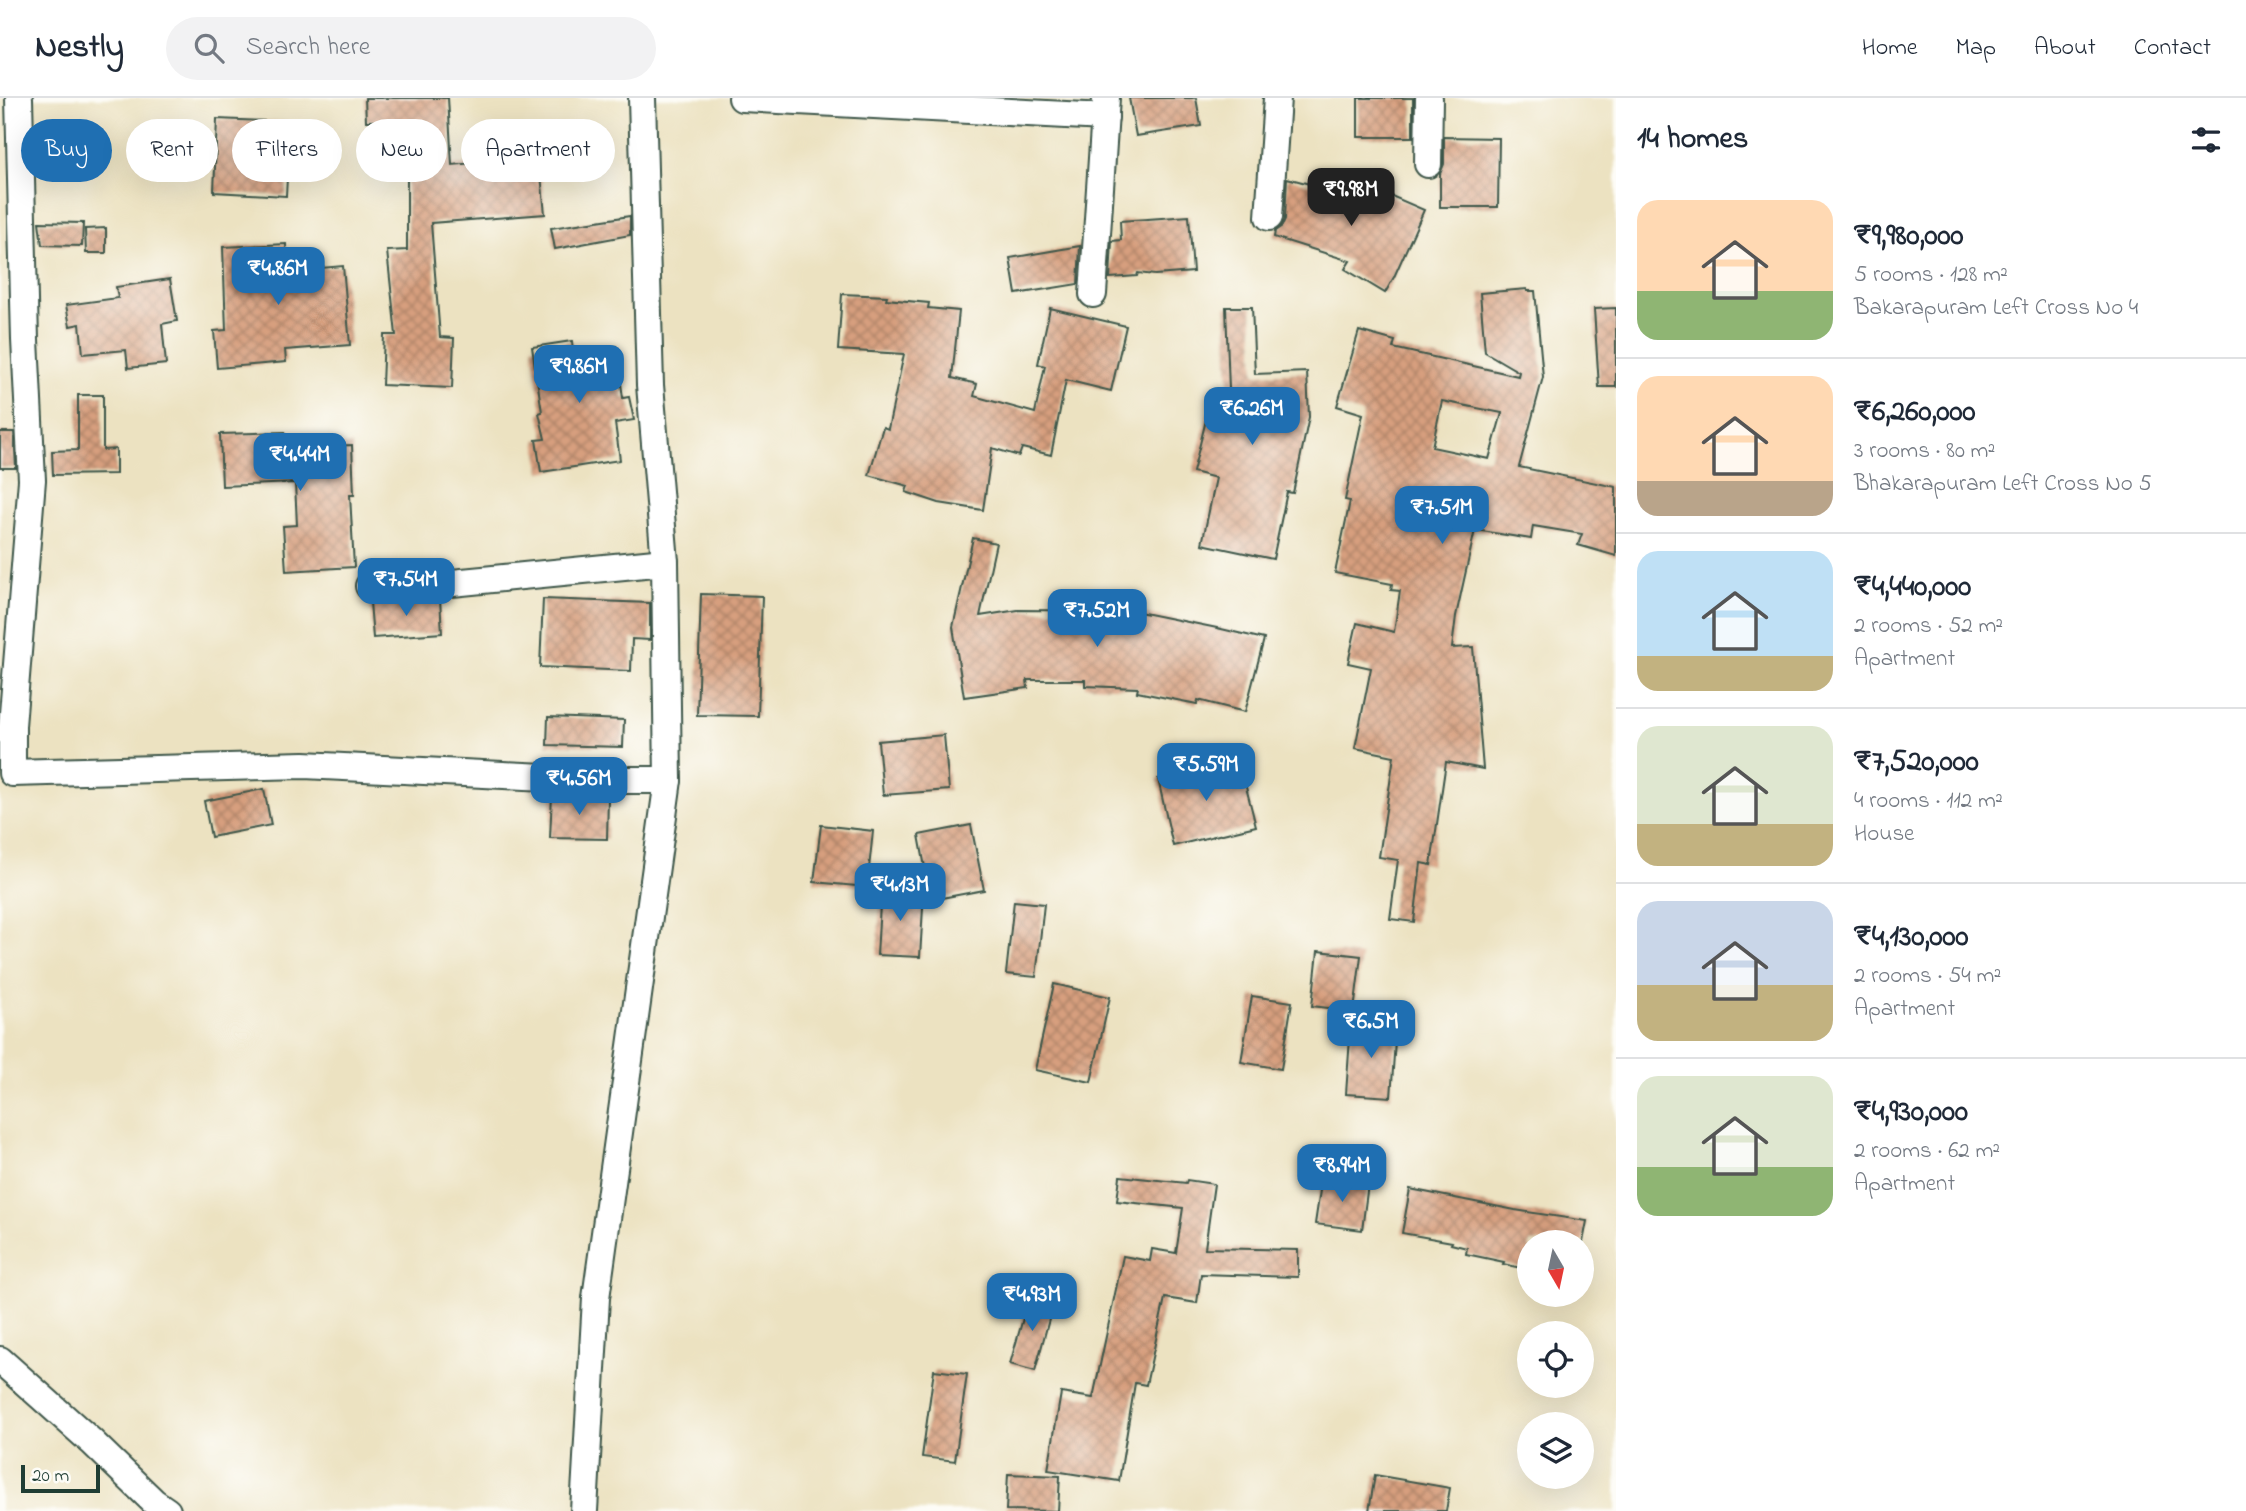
<!DOCTYPE html>
<html lang="en">
<head>
<meta charset="utf-8">
<style>
  body { margin:0; font-family:"Indie Flower",sans-serif; background:#f2f2f3; color:#1f2937; height:100vh; display:flex; flex-direction:column; font-size:26px; white-space:nowrap }
  * { box-sizing:border-box; margin:0 }
  p { font-size:23px; color:#747a83 }
  .icon { flex:none; width:38px; height:38px; fill:none; stroke:currentColor; stroke-width:2; stroke-linecap:round; stroke-linejoin:round }
  .map { position:relative; flex:1; overflow:hidden }
  .sheet { display:flex; flex-direction:column; background:#fff; width:630px }
  .sheet>* { flex:none }
  .hud { position:absolute; left:21px; top:21px; width:665px; height:63px; display:flex; gap:14px }
  .needle { width:46px; rotate:171deg }
  .fabs { position:absolute; left:1517px; top:1132px; display:grid; gap:14px }
  .fabs a { display:grid; place-items:center; width:77px; height:77px; border-radius:50%; background:#fff; box-shadow:0 7px 28px #0002; font-size:35px }
  .scale { position:absolute; left:21px; bottom:18px; width:79px; box-sizing:border-box; padding-left:7px; border:4px solid #1f3d34; border-top:0; font-size:19px; line-height:24px; white-space:nowrap; color:#1f3d34; -webkit-text-stroke:5px #fdfcf7; paint-order:stroke }
  .price { position:absolute; translate:-50% -60px; padding:0 16px; border-radius:14px; background:#1f6fb2; color:#fff; font-size:23px; line-height:46px; filter:drop-shadow(0 2px 4px #0008) }
  .price::after { content:''; position:absolute; left:50%; top:42px; width:21px; height:16px; margin-left:-10px; background:inherit; clip-path:polygon(0 0,100% 0,50% 100%) }
  .price.active { background:#222; color:#fff }
  ul { padding:0; list-style:none }
  li { display:flex; align-items:center; gap:21px; height:175px; padding:0 21px }
  li+li { border-top:2px solid #e0e1e3 }
  li span { display:grid; place-items:center; flex:none; width:196px; height:140px; border-radius:21px; color:#555 }
  li>.icon { margin-inline-start:auto }
  span .icon { width:84px; height:84px; fill:#fffc; stroke-width:1 }
  li b { font-size:30px }
  h2 { display:flex; justify-content:space-between; align-items:center; height:84px; padding:0 21px; font-size:30px }
  .tag { padding:0 24px; border-radius:32px; background:#fff; box-shadow:0 7px 28px #0002; font-size:24px; line-height:63px }
  .tag.active { background:#1f6fb2; color:#fff }
  header { display:flex; align-items:center; gap:42px; box-sizing:border-box; height:98px; padding:0 35px; background:#fff; border-bottom:2px solid #e0e1e3 }
  header strong { font-size:33px }
  nav { display:flex; gap:38px; margin-inline-start:auto; font-size:24px }
  .search { width:490px; height:63px; background:#f2f2f3; display:flex; align-items:center; gap:18px; box-sizing:border-box; padding:0 24px; border-radius:38px; color:#747a83; font-size:26px }
  main { display:flex; flex:1; min-height:0 }
  .map>svg:first-child { display:block }
  .building { fill:url(#building-cross-hatch); fill-rule:evenodd }
  .lines { fill:none; stroke-linecap:round; stroke-linejoin:round }
  .minor-casing { stroke:#3e5649; stroke-width:30 }
  .minor { stroke:#fff; stroke-width:26 }
</style>
</head>
<body>
<header>
<strong>Nestly</strong>
<div class="search"><svg class="icon" aria-label="search" viewBox="0 0 24 24"><circle cx="10" cy="10" r="6"/><path d="M15 15l6 6"/></svg>Search here</div>
<nav><a>Home</a><a>Map</a><a>About</a><a>Contact</a></nav>
</header>
<main>
<div class="map">
<svg width="1616" height="1413" viewBox="0 0 1616 1413">
  <defs>
    <pattern id="building-cross-hatch" width="8" height="8" patternUnits="userSpaceOnUse" patternTransform="scale(1.75)"><rect width="8" height="8" fill="#d79f7e"/><path d="M0 0l8 8M0 8l8-8" fill="none" stroke="#ae8368"/></pattern>
  </defs>
  <rect width="100%" height="100%" fill="#fdfcf7"/>
  <filter id="ink" filterUnits="userSpaceOnUse"><feTurbulence type="fractalNoise" baseFrequency=".0143" numOctaves="2"/><feDisplacementMap in="SourceGraphic" scale="14" xChannelSelector="R" yChannelSelector="G"/><feConvolveMatrix kernelMatrix="1 2 1 2 8 2 1 2 1" color-interpolation-filters="sRGB"/></filter>
  <filter id="wash" filterUnits="userSpaceOnUse"><feTurbulence type="fractalNoise" baseFrequency=".00686" numOctaves="4" result="noise"/><feDisplacementMap in="SourceGraphic" scale="28" xChannelSelector="R" yChannelSelector="G"/><feGaussianBlur stdDeviation="1.57" result="paint"/><feColorMatrix in="noise" values="0 0 0 0 0 0 0 0 0 0 0 0 0 0 0 0 0 1.4 0 .05"/><feComposite in="paint" operator="in"/></filter>
  <g filter="url(#wash)">
    <rect width="100%" height="100%" fill="#ece2c1"/>
    <g id="blocks">
      <g class="building">
        <path d="M365,0H448L452,67L498,63L499,72L540,67L545,116L431,125L440,239L454,240L452,290L382,287L384,237H396L387,153L407,152V59L380,60L377,23H366Z"/>
        <path d="M1129,0H1196L1201,28L1136,38Z"/>
        <rect x="1358" y="0" width="55" height="39"/>
        <path d="M217,21L290,24L286,98L214,94Z"/>
        <path d="M1444,39L1499,40L1498,109H1440V76L1444,66Z"/>
        <path d="M1287,80L1359,99L1364,86L1424,112L1394,179L1385,195L1345,171L1350,163L1274,139L1275,133L1282,128L1285,121Z"/>
        <path d="M630,118V137L555,151L551,130Z"/>
        <path d="M1189,118L1193,174L1155,177L1138,175L1137,178L1110,180L1112,143L1121,142L1120,123Z"/>
        <path d="M39,124L83,125L82,148L42,147Z"/>
        <path d="M106,130V155H86L85,131Z"/>
        <path d="M286,146L287,173L343,168L350,247L285,252L286,264L217,270L214,233L226,232L223,149Z"/>
        <path d="M1080,148L1078,186L1016,196L1010,160Z"/>
        <path d="M170,181L177,223L162,226L166,266L128,270L126,252L83,256L80,226L70,228L66,207L118,200L116,189Z"/>
        <path d="M1527,191V193H1535L1543,279L1519,369L1616,389V458L1578,447L1582,436L1533,428L1531,441L1475,432L1456,518L1452,550L1473,549L1483,671L1446,664L1431,767L1421,765L1414,824L1390,821L1398,762L1379,759L1394,658L1355,650L1371,570L1348,565L1357,525L1394,534L1400,493L1391,492L1392,486L1335,475L1350,403L1345,402L1363,316L1337,308L1359,233L1395,243L1393,250L1518,278L1519,274L1485,254L1480,195ZM1442,303L1502,315L1489,361L1432,349Z"/>
        <path d="M842,196L887,198L886,201L929,205L928,210L959,213L952,280L977,286L974,298L1035,315L1045,268L1038,266L1050,210L1126,228L1111,293L1066,282L1051,357L1022,350L1019,358L992,350L983,412L939,405L906,394L908,388L869,377L883,329L888,331L904,256L838,252Z"/>
        <path d="M1226,209H1252L1255,276L1307,274L1309,319L1293,395L1287,394L1273,461L1202,446L1216,380L1193,374L1208,314L1230,319Z"/>
        <path d="M1616,210V289H1599L1594,211Z"/>
        <path d="M572,243L573,253L616,248L623,300L629,299L634,322L615,325L620,362L541,374L536,342L545,341L539,315L542,314L532,249Z"/>
        <path d="M78,297H103V352L116,351V376L53,377L52,353L78,352Z"/>
        <path d="M0,334H14L16,370H0Z"/>
        <path d="M285,334L286,350L352,347L354,397H350L354,469L286,473L283,428L297,427L295,385L222,388L220,336Z"/>
        <path d="M973,440L996,445L980,518L1018,512L1134,513L1217,530L1264,541L1245,614L1198,602L1197,606L1137,594L1138,590L1085,588V582H1027L1028,590L964,599L953,529Z"/>
        <path d="M701,496L762,498L758,618L697,617Z"/>
        <path d="M440,501L442,535L373,540L370,504Z"/>
        <path d="M543,501L650,505V542L632,541L631,573L540,569Z"/>
        <path d="M548,619L624,622L623,649L547,647Z"/>
        <path d="M944,637L949,692L883,697L878,643Z"/>
        <path d="M1239,662L1256,728L1173,748L1158,681Z"/>
        <path d="M264,691L271,727L211,739L204,703Z"/>
        <path d="M552,697L608,699L607,741L550,740Z"/>
        <path d="M821,727L873,733L867,789L814,784Z"/>
        <path d="M971,727L984,792L931,802L919,737Z"/>
        <path d="M881,790L924,793L920,859L877,857Z"/>
        <path d="M1014,803L1044,806L1036,879L1006,876Z"/>
        <path d="M1318,853L1361,858L1354,913L1312,908Z"/>
        <path d="M1054,886L1110,899L1091,984L1035,972Z"/>
        <path d="M1252,898L1292,904L1281,971L1241,964Z"/>
        <path d="M1351,926L1396,929L1391,999L1346,996Z"/>
        <path d="M1120,1078L1186,1085L1187,1082L1214,1086L1205,1150L1298,1152V1179L1201,1176L1197,1205L1165,1200L1146,1287L1135,1285L1119,1383L1048,1372L1061,1295L1093,1300L1123,1158L1150,1163L1152,1151L1176,1155L1183,1110L1117,1103Z"/>
        <path d="M1322,1079L1368,1086L1362,1132L1315,1126Z"/>
        <path d="M1410,1091L1515,1112L1587,1123L1583,1144H1530V1172L1503,1166L1504,1164L1466,1156L1467,1150L1451,1146L1452,1144L1402,1135Z"/>
        <path d="M1030,1196L1054,1203L1035,1273L1010,1266Z"/>
        <path d="M934,1272L967,1276L955,1363L922,1359Z"/>
        <path d="M1008,1376L1060,1378L1058,1413L1006,1412Z"/>
        <path d="M1375,1377L1450,1390L1446,1413H1369Z"/>
      </g>
    </g>
  </g>
  <g filter="url(#ink)">
    <use href="#blocks" fill-opacity="0" stroke="#3e5649" stroke-width="2"/>
    <g class="lines">
      <defs>
        <g id="minor">
          <path d="M19,0L25,242L32,382L12,628V675L304,667L605,682H668"/>
          <path d="M742,0L1105,19"/>
          <path d="M1428,66L1429,0"/>
          <path d="M1269,119L1277,0"/>
          <path d="M1093,196L1106,0"/>
          <path d="M369,488L452,485L665,464"/>
          <path d="M0,1262L92,1344L154,1404L167,1413"/>
          <path d="M584,1413L596,1200L668,682L665,464L650,287L642,0"/>
        </g>
      </defs>
      <use href="#minor" class="minor-casing"/>
      <use href="#minor" class="minor"/>
    </g>
  </g>
</svg>
<div class="fabs">
<a><svg class="needle" viewBox="-14 -14 28 28"><path d="M0-13l5 13h-10z" fill="#e53935"/><path d="M0 13l5-13h-10z" fill="#747a83"/></svg></a>
<a><svg class="icon" aria-label="locate" viewBox="0 0 24 24"><circle cx="12" cy="12" r="6"/><path d="M12 2v4M12 18v4M2 12h4M18 12h4"/></svg></a>
<a><svg class="icon" aria-label="layers" viewBox="0 0 24 24"><path d="M12 4l9 5-9 5-9-5zM3 14l9 5 9-5"/></svg></a>
</div>
<div class="scale">20 m</div>
<b class="price active" style="left:1351px;top:130px">₹9.98M</b>
<b class="price" style="left:278px;top:209px">₹4.86M</b>
<b class="price" style="left:579px;top:307px">₹9.86M</b>
<b class="price" style="left:1252px;top:349px">₹6.26M</b>
<b class="price" style="left:300px;top:395px">₹4.44M</b>
<b class="price" style="left:1442px;top:448px">₹7.51M</b>
<b class="price" style="left:406px;top:520px">₹7.54M</b>
<b class="price" style="left:1097px;top:551px">₹7.52M</b>
<b class="price" style="left:1206px;top:705px">₹5.59M</b>
<b class="price" style="left:579px;top:719px">₹4.56M</b>
<b class="price" style="left:900px;top:825px">₹4.13M</b>
<b class="price" style="left:1371px;top:962px">₹6.5M</b>
<b class="price" style="left:1342px;top:1106px">₹8.94M</b>
<b class="price" style="left:1032px;top:1235px">₹4.93M</b>
<div class="hud">
<a class="tag active">Buy</a>
<a class="tag">Rent</a>
<a class="tag">Filters</a>
<a class="tag">New</a>
<a class="tag">Apartment</a>
</div>
</div>
<section class="sheet">
<h2>14 homes<svg class="icon" aria-label="filters" viewBox="0 0 24 24"><path d="M4 7h16M4 17h16"/><circle cx="9" cy="7" r="2"/><circle cx="15" cy="17" r="2"/></svg></h2>
<ul>
<li><span style="background:linear-gradient(#ffd9b3 65%,#8fb573 0)"><svg class="icon" aria-label="home" viewBox="0 0 24 24"><path d="M3 11l9-7 9 7M6 9v11h12V9"/></svg></span><div><b>₹9,980,000</b><p>5 rooms · 128 m²</p><p>Bakarapuram Left Cross No 4</p></div></li>
<li><span style="background:linear-gradient(#ffd9b3 75%,#b9a48a 0)"><svg class="icon" aria-label="home" viewBox="0 0 24 24"><path d="M3 11l9-7 9 7M6 9v11h12V9"/></svg></span><div><b>₹6,260,000</b><p>3 rooms · 80 m²</p><p>Bhakarapuram Left Cross No 5</p></div></li>
<li><span style="background:linear-gradient(#bfe0f5 75%,#c2b280 0)"><svg class="icon" aria-label="home" viewBox="0 0 24 24"><path d="M3 11l9-7 9 7M6 9v11h12V9"/></svg></span><div><b>₹4,440,000</b><p>2 rooms · 52 m²</p><p>Apartment</p></div></li>
<li><span style="background:linear-gradient(#dfe7d0 70%,#c2b280 0)"><svg class="icon" aria-label="home" viewBox="0 0 24 24"><path d="M3 11l9-7 9 7M6 9v11h12V9"/></svg></span><div><b>₹7,520,000</b><p>4 rooms · 112 m²</p><p>House</p></div></li>
<li><span style="background:linear-gradient(#c9d6e8 60%,#c2b280 0)"><svg class="icon" aria-label="home" viewBox="0 0 24 24"><path d="M3 11l9-7 9 7M6 9v11h12V9"/></svg></span><div><b>₹4,130,000</b><p>2 rooms · 54 m²</p><p>Apartment</p></div></li>
<li><span style="background:linear-gradient(#dfe7d0 65%,#8fb573 0)"><svg class="icon" aria-label="home" viewBox="0 0 24 24"><path d="M3 11l9-7 9 7M6 9v11h12V9"/></svg></span><div><b>₹4,930,000</b><p>2 rooms · 62 m²</p><p>Apartment</p></div></li>
</ul>
</section>
</main>
</body>
</html>
